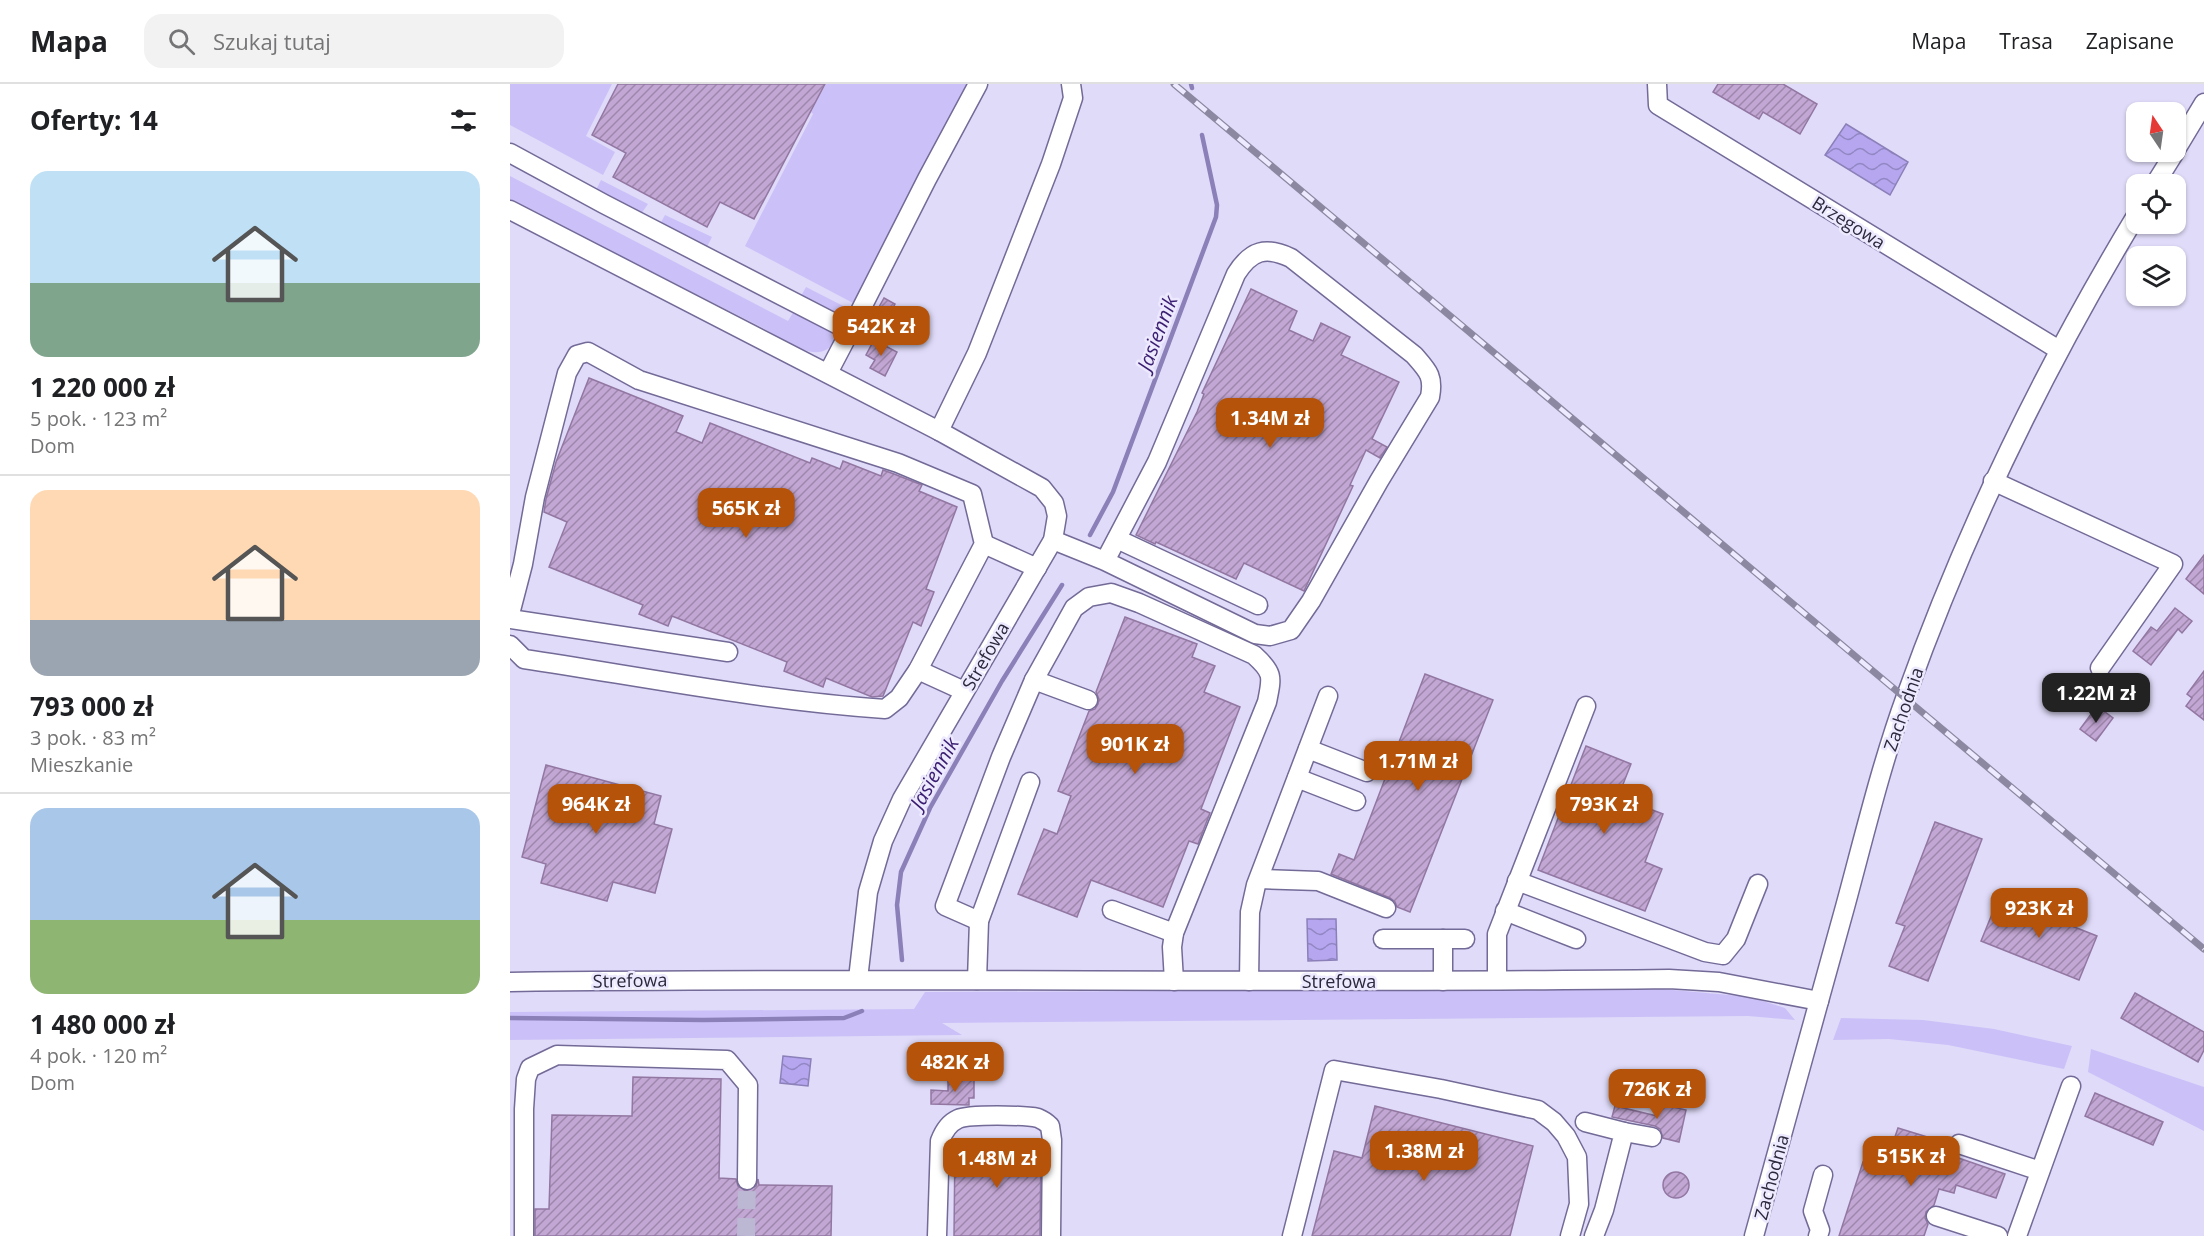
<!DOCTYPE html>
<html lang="pl">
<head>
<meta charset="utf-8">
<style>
  body { margin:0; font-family:"Open Sans",sans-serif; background:#f2f2f2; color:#202124; height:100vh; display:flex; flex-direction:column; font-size:22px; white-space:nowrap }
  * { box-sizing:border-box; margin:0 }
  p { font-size:20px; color:#757577 }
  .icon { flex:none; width:33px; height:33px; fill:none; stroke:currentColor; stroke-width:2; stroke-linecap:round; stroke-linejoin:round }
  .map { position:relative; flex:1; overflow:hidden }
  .drawer { display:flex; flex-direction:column; background:#fff; width:510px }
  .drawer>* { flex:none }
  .needle { width:39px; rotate:347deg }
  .fabs { position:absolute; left:1616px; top:18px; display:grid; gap:12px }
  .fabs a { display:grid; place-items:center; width:60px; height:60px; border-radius:12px; background:#fff; box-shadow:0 2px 4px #0004; font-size:30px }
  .price { position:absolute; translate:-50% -51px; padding:0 14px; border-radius:12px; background:#b45309; color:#fff; font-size:20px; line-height:39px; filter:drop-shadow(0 2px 3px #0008) }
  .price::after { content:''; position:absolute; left:50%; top:36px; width:18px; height:14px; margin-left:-9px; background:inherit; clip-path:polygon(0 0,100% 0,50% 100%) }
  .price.current { background:#222; color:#fff }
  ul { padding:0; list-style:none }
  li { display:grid; align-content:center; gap:12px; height:318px; padding:0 30px }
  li+li { border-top:2px solid #e0e0e0 }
  li span { display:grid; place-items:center; height:186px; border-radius:18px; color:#555 }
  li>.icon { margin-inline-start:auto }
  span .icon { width:108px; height:108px; fill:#fffc; stroke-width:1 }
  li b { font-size:26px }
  h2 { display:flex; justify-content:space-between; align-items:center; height:72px; padding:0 30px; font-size:26px }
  header { display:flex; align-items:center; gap:36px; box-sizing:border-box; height:84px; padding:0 30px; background:#fff; border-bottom:2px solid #e0e0e0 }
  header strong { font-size:28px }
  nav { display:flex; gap:33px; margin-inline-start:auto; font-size:21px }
  .search { width:420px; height:54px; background:#f2f2f2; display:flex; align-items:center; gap:15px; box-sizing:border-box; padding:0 21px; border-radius:18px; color:#757577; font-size:22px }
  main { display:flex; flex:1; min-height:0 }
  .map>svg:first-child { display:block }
  .green { fill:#cbc1f8 }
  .water { fill:url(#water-waves); stroke:#8c80b9; stroke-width:1.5 }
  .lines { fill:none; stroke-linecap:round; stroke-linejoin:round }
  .stream { stroke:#8c80b9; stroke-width:4.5 }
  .building { fill:url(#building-hatch); stroke:#9277a2; stroke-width:1.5 }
  .minor-tunnel { stroke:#bcb7d3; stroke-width:18; stroke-dasharray:18 9; stroke-linecap:butt }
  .minor-casing { stroke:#736a97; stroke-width:21 }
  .minor { stroke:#fff; stroke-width:18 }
  .rail-casing { stroke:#8c88a1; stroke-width:7 }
  .rail { stroke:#ede9fe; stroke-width:4.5; stroke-dasharray:14; stroke-linecap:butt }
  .labels { text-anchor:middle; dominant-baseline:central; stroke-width:5; stroke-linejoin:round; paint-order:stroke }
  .street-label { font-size:18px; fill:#2b283b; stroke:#ede9fe }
  .water-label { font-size:20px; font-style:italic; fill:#3a1e71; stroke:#ede9fe }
</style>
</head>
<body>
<header>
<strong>Mapa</strong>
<div class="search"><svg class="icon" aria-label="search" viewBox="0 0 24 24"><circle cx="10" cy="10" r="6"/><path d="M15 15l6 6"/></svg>Szukaj tutaj</div>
<nav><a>Mapa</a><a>Trasa</a><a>Zapisane</a></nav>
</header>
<main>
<section class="drawer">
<h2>Oferty: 14<svg class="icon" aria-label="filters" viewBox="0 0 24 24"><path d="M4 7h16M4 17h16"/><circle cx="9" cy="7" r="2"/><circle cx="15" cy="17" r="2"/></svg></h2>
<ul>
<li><span style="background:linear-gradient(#bfe0f5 60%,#7fa58c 0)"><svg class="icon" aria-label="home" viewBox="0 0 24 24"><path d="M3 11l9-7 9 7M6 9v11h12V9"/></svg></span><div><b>1 220 000 zł</b><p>5 pok. · 123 m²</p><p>Dom</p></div></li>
<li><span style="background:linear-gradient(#ffd9b3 70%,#9aa5b1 0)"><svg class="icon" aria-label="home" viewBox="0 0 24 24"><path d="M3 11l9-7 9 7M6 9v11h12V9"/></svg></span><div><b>793 000 zł</b><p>3 pok. · 83 m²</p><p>Mieszkanie</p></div></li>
<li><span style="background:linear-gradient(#a9c7e8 60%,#8fb573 0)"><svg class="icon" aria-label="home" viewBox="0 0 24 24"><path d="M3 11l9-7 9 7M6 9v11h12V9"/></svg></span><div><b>1 480 000 zł</b><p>4 pok. · 120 m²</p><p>Dom</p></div></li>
</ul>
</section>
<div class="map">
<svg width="1694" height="1152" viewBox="0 0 1694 1152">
  <defs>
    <pattern id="water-waves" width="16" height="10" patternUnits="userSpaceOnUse" patternTransform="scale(1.5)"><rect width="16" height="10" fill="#b5a6ef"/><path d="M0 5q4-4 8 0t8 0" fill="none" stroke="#9387c3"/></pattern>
    <pattern id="building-hatch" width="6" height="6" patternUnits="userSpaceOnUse" patternTransform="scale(1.5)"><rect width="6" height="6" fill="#c2a6d3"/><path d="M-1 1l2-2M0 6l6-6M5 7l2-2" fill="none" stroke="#9e87ac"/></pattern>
  </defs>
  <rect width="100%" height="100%" fill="#e0dbf9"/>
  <g class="green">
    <path d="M0,0H102L76,52L105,68L93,91L0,41Z"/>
    <path d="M316,0H458L343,219L235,162L303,30L301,28Z"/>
    <path d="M0,92L278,237L284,227L322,248L325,255C312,286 271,254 253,244L0,116Z"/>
    <path d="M91,96L138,120L131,130L86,106Z"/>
    <path d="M155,131L202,153L196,165L150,140Z"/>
    <path d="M296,203L341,226C322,237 308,222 291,212Z"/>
    <path d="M1152,905L1241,913L1275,924L1285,936L1238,932L432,939L452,951L0,956V928L404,925L415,908Z"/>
    <path d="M1331,934L1413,936L1484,945L1562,962L1554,985L1438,961L1379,955L1323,956Z"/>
    <path d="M1581,965L1694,1003V1047L1578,988Z"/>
  </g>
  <g class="water">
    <path d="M1336,40L1398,78L1380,111L1315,71Z"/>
    <path d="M797,835H826L827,876L798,877Z"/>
    <path d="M273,972L301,975L298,1002L270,999Z"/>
  </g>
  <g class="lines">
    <g class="stream">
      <path d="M681,0L682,4"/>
      <path d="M580,451L603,408L706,133L707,121L692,51"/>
      <path d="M392,876L387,821L391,788L420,724L492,597L552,501"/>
      <path d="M0,934L193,936L334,934L352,927"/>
    </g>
  </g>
  <g class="building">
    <path d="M108,0H315L244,135L210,118L197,143L103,93L116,69L82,51Z"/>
    <path d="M1208,0H1273L1307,20L1290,50L1253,28L1249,35L1203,8Z"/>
    <path d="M741,205L787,227L779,246L803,257L811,239L840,253L831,271L889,298L862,355L877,363L870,374L856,366L840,401L843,402L794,507L734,479L726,495L646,458L645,460L626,451L687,328L694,310L692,309Z"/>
    <path d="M374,214L385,220L375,239L364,232Z"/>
    <path d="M364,256L387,268L375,292L360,284L365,276L356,271Z"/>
    <path d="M79,294L173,332L166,348L192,359L200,339L300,379L302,374L330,385L333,377L371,392L373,386L384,390L412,401L409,407L447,423L416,505L424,508L411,542L403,538L373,612L362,613L316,594L313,603L274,587L277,578L162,532L158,542L129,530L133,521L39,483L57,438L34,428L36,415L46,378Z"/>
    <path d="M1694,471V510L1676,495Z"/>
    <path d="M1665,524L1682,537L1672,549L1668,545L1641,581L1623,567L1641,543L1647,547Z"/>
    <path d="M615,533L687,560L682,573L705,582L694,608L730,623L691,725L700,729L688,760L679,757L653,823L581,796L567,833L508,810L534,745L547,750L561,712L548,707L579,627L585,625L588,620L589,615L586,608Z"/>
    <path d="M1694,587V636L1676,622L1682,614L1677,610Z"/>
    <path d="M915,590L983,616L900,828L887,823L885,818L880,814L821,790L829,770L844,776Z"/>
    <path d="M1587,622L1603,634L1586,657L1570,645Z"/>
    <path d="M1076,662L1121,680L1108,713L1153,730L1135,778L1152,785L1135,827L1028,786Z"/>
    <path d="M36,681L151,712L144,740L162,745L145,809L103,798L97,817L31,799L36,780L12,773Z"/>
    <path d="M1425,738L1472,755L1418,897L1379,882L1395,842L1386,839Z"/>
    <path d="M1489,813L1587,852L1569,896L1471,857Z"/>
    <path d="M1625,909L1694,948V966L1688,978L1611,934Z"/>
    <path d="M123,993L211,995L209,1094L226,1095L228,1102L236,1107L246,1102L248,1095L249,1101L322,1102L321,1152H25V1125H39L42,1031L122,1032Z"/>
    <path d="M438,996H464V1014H459V1021L421,1020V1006L438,1007Z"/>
    <path d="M1585,1009L1653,1038L1643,1061L1575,1032Z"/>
    <path d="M1150,1020L1176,1026L1169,1058L1153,1054L1150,1045L1145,1042L1102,1033L1105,1022L1147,1032Z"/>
    <path d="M865,1022L1023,1062L1000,1152H802L824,1067L852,1074Z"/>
    <path d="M1388,1044L1437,1059L1434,1069L1495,1090L1486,1114L1446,1101L1444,1109L1429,1105L1424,1121L1416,1128L1415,1134L1418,1140L1414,1152H1329L1353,1078L1374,1085Z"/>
    <path d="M445,1058L531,1059L530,1152H444Z"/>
    <circle cx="1166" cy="1101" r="13"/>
  </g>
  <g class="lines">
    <path class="minor-tunnel" d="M236,1152L237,1096"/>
    <defs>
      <g id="minor">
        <path d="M1147,0L1148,21L1549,266"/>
        <path d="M1665,67L1694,19"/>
        <path d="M0,69L94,120L340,247L318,289"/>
        <path d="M1645,100L1665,68"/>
        <path d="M0,126L429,347L532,404L544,419L547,432L543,456L392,715L373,757L358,808L348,895"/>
        <path d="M340,247L417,95L468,0"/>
        <path d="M429,347L467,269L541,80L563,14L561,0"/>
        <path d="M1483,397L1663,480L1590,584"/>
        <path d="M607,455L748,521"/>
        <path d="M543,456L595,477L745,550L760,552L781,546L801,517L869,397L920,313C924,292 918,287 904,271L781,174C756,162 741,166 726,190L647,378L595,477"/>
        <path d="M474,460L527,484"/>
        <path d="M0,530L13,480L25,413L57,289L67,271L78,268L129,296L388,379L462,410L474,460L408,586L389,614L375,625C254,617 133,593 14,575L0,561"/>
        <path d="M0,535L218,568"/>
        <path d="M408,586L454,607"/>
        <path d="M524,596L578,616"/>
        <path d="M798,665L857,688"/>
        <path d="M787,694L846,717"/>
        <path d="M749,795L808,797L876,824"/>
        <path d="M1007,797L1195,868L1213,871L1226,855L1248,800"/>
        <path d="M602,826L664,849"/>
        <path d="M995,827L1066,855"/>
        <path d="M469,837L435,822L491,673L524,596L564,524L579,513L601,509L629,519L744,571C764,589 762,593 757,618L664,849L662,863L664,897"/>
        <path d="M873,855H955"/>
        <path d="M987,895V850L1076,622"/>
        <path d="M467,896L469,837L520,698"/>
        <path d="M739,897L740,828L746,801L818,612"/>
        <path d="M933,897V855"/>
        <path d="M0,898C386,893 773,900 1159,895L1209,898L1309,917"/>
        <path d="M1075,1038L1114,1048L1094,1126L1084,1152"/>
        <path d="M1114,1048L1142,1053"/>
        <path d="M1449,1060L1530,1087"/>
        <path d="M1426,1132L1488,1152"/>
        <path d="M14,1152V1025L16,995L20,984L47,971L217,976L238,1001L237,1096"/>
        <path d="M427,1152L430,1057C433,1049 439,1039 448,1035C459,1030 515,1031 528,1034C533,1036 537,1039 540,1042L542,1056L541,1152"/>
        <path d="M782,1152L824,986L931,1005L1028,1026L1044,1038L1056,1052L1067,1073L1069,1120L1060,1152"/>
        <path d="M1244,1152C1274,1042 1305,933 1335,823C1354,753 1371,681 1396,612C1457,442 1533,286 1626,132"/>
        <path d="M1308,1152L1310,1146L1303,1127L1313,1091"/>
        <path d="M1507,1152L1561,1002"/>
      </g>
    </defs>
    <use href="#minor" class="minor-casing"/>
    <use href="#minor" class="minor"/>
    <defs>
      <path id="rail" d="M664,0L1694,865"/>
    </defs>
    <use href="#rail" class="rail-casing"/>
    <use href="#rail" class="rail"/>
  </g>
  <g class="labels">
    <g class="street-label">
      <text transform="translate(1339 138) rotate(32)">Brzegowa</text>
      <text transform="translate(475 572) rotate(-60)">Strefowa</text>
      <text transform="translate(1393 625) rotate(-71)">Zachodnia</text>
      <text transform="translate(120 896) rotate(-1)">Strefowa</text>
      <text x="829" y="897">Strefowa</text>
      <text transform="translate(1261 1093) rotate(-75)">Zachodnia</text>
    </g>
    <g class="water-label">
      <text transform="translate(647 249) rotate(-69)">Jasiennik</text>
      <text transform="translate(424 689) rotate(-61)">Jasiennik</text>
    </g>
  </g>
</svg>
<div class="fabs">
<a><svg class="needle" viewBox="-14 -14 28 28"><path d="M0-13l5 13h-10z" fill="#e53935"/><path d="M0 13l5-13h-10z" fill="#757577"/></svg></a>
<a><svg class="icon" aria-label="locate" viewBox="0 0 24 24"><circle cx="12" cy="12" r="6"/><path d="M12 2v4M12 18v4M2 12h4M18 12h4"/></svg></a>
<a><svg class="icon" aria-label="layers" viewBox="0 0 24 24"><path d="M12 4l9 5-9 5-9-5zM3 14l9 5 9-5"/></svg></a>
</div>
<b class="price" style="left:371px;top:273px">542K zł</b>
<b class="price" style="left:760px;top:365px">1.34M zł</b>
<b class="price" style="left:236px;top:455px">565K zł</b>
<b class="price current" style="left:1586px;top:640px">1.22M zł</b>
<b class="price" style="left:625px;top:691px">901K zł</b>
<b class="price" style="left:908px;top:708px">1.71M zł</b>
<b class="price" style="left:86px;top:751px">964K zł</b>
<b class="price" style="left:1094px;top:751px">793K zł</b>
<b class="price" style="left:1529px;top:855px">923K zł</b>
<b class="price" style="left:445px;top:1009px">482K zł</b>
<b class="price" style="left:1147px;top:1036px">726K zł</b>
<b class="price" style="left:914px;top:1098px">1.38M zł</b>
<b class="price" style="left:1401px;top:1103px">515K zł</b>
<b class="price" style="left:487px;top:1105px">1.48M zł</b>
</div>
</main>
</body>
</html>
